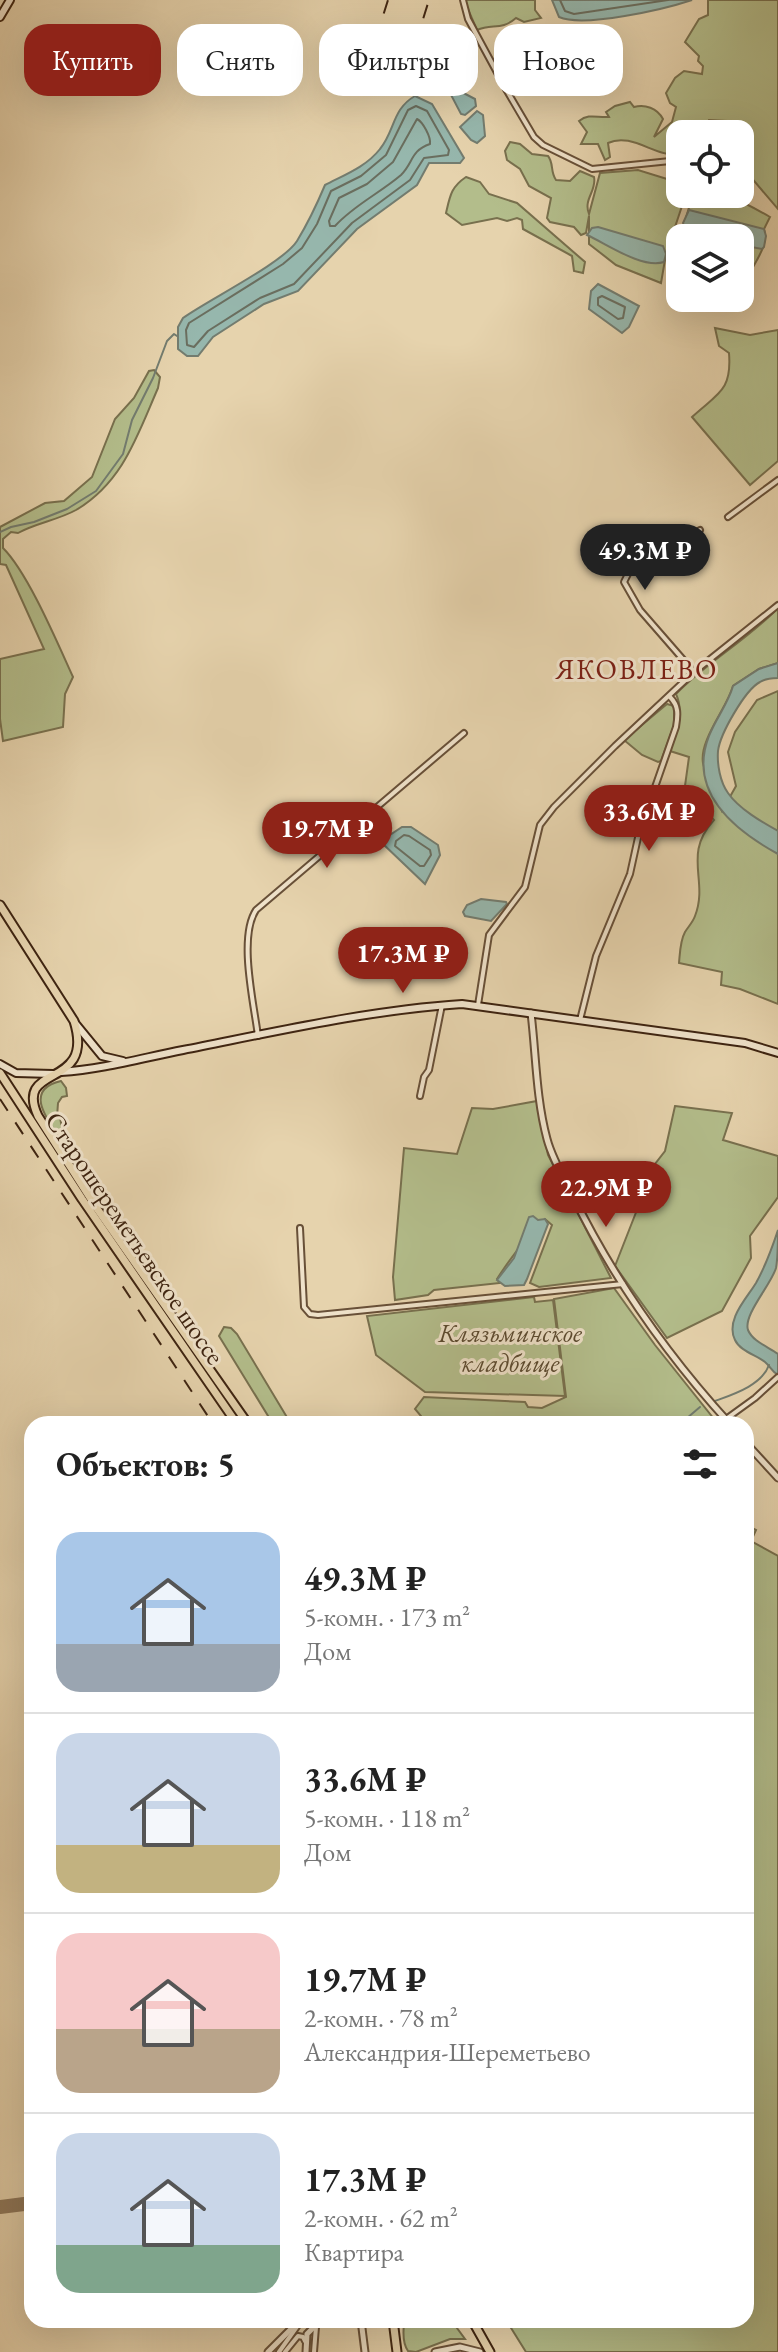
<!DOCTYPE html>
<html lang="ru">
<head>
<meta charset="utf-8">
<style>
  body { margin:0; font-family:"EB Garamond",serif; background:#f6f6f6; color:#222; height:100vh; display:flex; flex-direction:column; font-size:30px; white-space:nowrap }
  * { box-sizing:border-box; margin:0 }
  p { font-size:26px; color:#767676 }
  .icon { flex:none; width:44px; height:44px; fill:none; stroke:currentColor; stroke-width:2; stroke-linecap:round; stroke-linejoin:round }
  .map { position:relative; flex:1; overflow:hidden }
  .details { position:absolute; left:24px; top:1416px; width:730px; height:912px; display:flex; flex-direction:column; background:#fff; border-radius:24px; box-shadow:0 8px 32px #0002 }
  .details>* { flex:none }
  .guide { position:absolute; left:24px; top:24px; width:730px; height:72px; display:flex; gap:16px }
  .fabs { position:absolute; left:666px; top:120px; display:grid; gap:16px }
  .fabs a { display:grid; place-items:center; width:88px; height:88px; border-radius:16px; background:#fff; box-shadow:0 8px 32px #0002; font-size:40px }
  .price { position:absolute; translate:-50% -68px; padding:0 18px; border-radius:28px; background:#8f2418; color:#fff; font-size:26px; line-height:52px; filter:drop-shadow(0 2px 4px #0008) }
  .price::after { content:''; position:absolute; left:50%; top:48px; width:24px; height:18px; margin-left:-12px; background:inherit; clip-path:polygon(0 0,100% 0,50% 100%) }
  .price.active { background:#222; color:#fff }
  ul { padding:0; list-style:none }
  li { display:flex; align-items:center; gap:24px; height:200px; padding:0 32px }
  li+li { border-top:2px solid #e0e0e0 }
  li span { display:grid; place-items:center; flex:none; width:224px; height:160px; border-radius:24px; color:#555 }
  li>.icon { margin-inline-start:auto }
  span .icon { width:96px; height:96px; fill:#fffc; stroke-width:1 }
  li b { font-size:34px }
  h2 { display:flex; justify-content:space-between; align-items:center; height:96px; padding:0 32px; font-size:34px }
  .chip { padding:0 28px; border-radius:24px; background:#fff; box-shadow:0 8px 32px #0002; font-size:28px; line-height:72px }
  .chip.active { background:#8f2418; color:#fff }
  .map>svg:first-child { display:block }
  .green { fill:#b3bd8b; stroke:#78704e; stroke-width:2 }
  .water { fill:#96b7ad; stroke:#737c6f; stroke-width:2 }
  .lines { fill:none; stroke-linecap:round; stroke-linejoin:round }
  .shore { stroke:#6a6e5f; stroke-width:2 }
  .stream { stroke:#737c6f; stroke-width:2 }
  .taxiway { stroke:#927c5f; stroke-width:14 }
  .minor-casing { stroke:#685038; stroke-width:8 }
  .tertiary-casing { stroke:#685038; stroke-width:9 }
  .secondary-casing { stroke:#3e2411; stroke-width:10 }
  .primary-casing { stroke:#3e2411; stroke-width:11 }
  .minor { stroke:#efe2ca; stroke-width:4 }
  .tertiary { stroke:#efe2ca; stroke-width:5 }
  .secondary { stroke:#efe2ca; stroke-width:6 }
  .primary { stroke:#e6d3ad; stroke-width:7 }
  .rail { stroke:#3e2411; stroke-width:2; stroke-dasharray:14 14; stroke-linecap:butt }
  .labels { text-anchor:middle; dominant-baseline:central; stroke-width:6; stroke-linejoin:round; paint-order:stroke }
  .street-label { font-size:26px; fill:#3e2411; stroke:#efe2ca }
  .park-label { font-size:26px; font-style:italic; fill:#5b4a30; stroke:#efe2ca }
  .neighbourhood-label { font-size:28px; letter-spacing:2px; fill:#7a1f14; stroke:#efe2ca }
</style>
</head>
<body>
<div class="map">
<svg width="778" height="2352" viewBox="0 0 778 2352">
  <rect width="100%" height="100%" fill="#e6d3ad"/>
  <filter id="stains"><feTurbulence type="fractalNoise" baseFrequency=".0025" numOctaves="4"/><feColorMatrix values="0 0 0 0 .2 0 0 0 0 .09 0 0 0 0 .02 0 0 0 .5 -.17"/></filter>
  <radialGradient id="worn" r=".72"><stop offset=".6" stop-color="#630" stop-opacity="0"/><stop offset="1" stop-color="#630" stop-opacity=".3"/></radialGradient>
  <g class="green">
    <path d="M464,0H535V10L541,18L524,22L516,18C501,31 492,23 477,30Z"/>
    <path d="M708,0H778V209L749,175L750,138L737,122L747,139L740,144V134H730L733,128L727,121L709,120L707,128L694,125L685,134H680V152L677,155C654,156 631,132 608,143L610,157L605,160L598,144H581L587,132L579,121C589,113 597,118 609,117L606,112L615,106L630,102L634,107C645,104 657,108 663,119L654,137L672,122L676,107L670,103L666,93L675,78L684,71L702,74L703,66L698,61L699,56L685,42L699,19L708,15Z"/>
    <path d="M510,142L520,144L532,154L548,156C554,163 550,172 556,180L570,181L580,171L594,177C597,191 583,199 589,214L600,173L638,170L680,183V194H686L666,254L661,283L616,265L589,244V216L586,233L581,235L574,227L550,222L547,218L551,198L529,186L520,169L507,160L505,151Z"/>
    <path d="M466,177L480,182L489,194L517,203L585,262L583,273L574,271L572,256L523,229L522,220L517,218L507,221L497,218L462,225L446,213C450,196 451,187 466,177Z"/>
    <path d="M693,194C729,194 739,199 770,217L764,229C769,247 754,262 747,279C745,285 744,292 743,299L733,298H740V238H680Z"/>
    <path d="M715,328L750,335L778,330V461L750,485L692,417C718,393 732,391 729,353L719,346Z"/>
    <path d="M154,370L160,377L158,388C137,436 123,482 76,510C58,520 36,523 18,533L11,532L3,539V548C28,573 57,642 73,677L65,694L63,727L3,741L0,719V659L44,649L6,565L0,564V527L45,503L64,501L92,477L115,419L134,398L149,371Z"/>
    <path d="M778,608V663L759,669L733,686C727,708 699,740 703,763C706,779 716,796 722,811L736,786L728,752L735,732L757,700L778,691V1004L740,989L721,985L722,972L679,963C680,953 680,941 685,932C688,927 693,922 695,916C709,880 682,855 714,820L701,805L684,793L689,757L670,751C676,732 685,714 676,694C707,662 747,640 778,608Z"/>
    <path d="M667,704L674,706V725L661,761L658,762L642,755L624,740Z"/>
    <path d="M61,1081L66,1088L67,1096L62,1097L58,1103L57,1117L60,1118L65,1141L63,1143C50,1123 21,1090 61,1081Z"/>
    <path d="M537,1101L548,1155L611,1278L539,1287L530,1283L552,1225L545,1219C526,1238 511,1257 497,1279L500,1283L434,1290L428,1295L395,1300L393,1277L404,1148L457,1154L472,1108L493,1109Z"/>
    <path d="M675,1106L732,1113L723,1140L778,1156V1197L750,1236L751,1258L722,1311L667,1338L615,1266L655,1164L665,1151Z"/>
    <path d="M614,1288L655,1345L718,1424H416L421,1416L415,1409L424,1397L525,1402L528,1407L542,1408L566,1397L554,1299Z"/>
    <path d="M534,1297L535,1302L553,1300L565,1396L425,1392L376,1355L367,1316Z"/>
    <path d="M224,1327L231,1328L237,1334L291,1424H273L219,1336Z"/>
    <path d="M746,1525L756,1530L751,1541L778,1556V2352H526L506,2320H746Z"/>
    <path d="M408,2320H451L465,2339H450L416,2352L408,2351C403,2344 403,2333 404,2324Z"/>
  </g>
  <g class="water">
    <path d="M552,0H692C665,9 584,28 559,17Z"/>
    <path d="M452,87L475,99L476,106L465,115L461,114L450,93Z"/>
    <path d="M415,96L432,104L464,158L460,163H429L417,185L357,229L298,291L264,304L213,337L198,356H187L178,349V327L183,318C208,300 283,263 297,241C308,223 317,204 325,185C344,175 366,167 380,149C395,131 392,109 415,96Z"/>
    <path d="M477,111L483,115L485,136L477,143L471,140L460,127Z"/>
    <path d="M689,210L764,229L766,236L764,247L762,249L740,245V238H717L685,228L683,223Z"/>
    <path d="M598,227L663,246L666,254L664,262C642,269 607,244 587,235L592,228Z"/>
    <path d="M598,284L639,306L629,327L622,333L589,309L591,291Z"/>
    <path d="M778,663V678C772,678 765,679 760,682C745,690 720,734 718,751C717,764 720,782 728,793C739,809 762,822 778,831V854C734,830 687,792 709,736C716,718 728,704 733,686L759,669Z"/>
    <path d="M402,827H411L438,845L440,855L425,884L382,843L384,839Z"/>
    <path d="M481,899L506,902L507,904L491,921L465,916L463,912L467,905Z"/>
    <path d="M533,1216L538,1220L545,1219L548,1224L527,1279L524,1285L505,1286L497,1280L514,1258L529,1217Z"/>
    <path d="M778,1230C778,1242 778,1257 776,1268C771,1285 743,1315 748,1330C753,1342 769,1347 778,1354V1375C771,1371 771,1367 765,1362C756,1355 740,1351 735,1340C725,1320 747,1298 756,1283C765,1267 772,1248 778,1230Z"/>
  </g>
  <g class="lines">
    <g class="shore">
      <path d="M560,0L565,11L574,14L668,0"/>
      <path d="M416,106L427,111L449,150L448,155L424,158L410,180L352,223L294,284L260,298L208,331L194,347L187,345L186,330L189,323L283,264L302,248L317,224L331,191L361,176L386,155L408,110Z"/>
      <path d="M417,119C423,122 431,137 430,144C410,151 414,162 401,175C380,193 354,205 335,226H330L329,221L339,198L367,184L393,162Z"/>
      <path d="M602,296L625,307L623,318L618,319L598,305V298Z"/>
      <path d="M404,835L409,836L430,850L431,855L424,866H420L395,846L396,841Z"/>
    </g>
    <g class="stream">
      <path d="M0,532L11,527L34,522L67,509L96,491L123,454L132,420L153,378L167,341L174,334L177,336"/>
      <path d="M715,1401C734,1394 762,1385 769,1365"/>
      <path d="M680,1424L700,1407"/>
    </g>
    <path class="taxiway" d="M0,2207L32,2203"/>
    <defs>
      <g id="minor">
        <path d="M463,0L468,19L507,91L534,137L543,145L592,169L680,160"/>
        <path d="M728,517L778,480"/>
        <path d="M694,672L640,610L624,582L631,568L700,530"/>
        <path d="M478,1005L489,935L525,887L540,825L554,807L615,746L694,672L778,605"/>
        <path d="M580,1020L596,956L630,874L639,833L676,727C678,715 679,706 670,697"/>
        <path d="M258,1036C254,1004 238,937 256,910L464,733"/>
        <path d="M420,1096L424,1077L429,1070L442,1005"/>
        <path d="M300,1228L304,1307L310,1314L318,1315L623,1284"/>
        <path d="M726,1419L755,1398L778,1377"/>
        <path d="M279,2352L301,2321"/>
        <path d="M285,2352L298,2336L303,2337L305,2341"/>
        <path d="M314,2352L316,2327"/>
      </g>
      <g id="tertiary">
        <path d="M531,1013C536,1054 536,1098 547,1139C552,1158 563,1177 572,1194C613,1278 667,1355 730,1424"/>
        <path d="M746,1443L778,1478"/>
        <path d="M361,2320L365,2352"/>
        <path d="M268,2352L300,2320"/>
        <path d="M306,2352L307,2334L321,2320"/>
        <path d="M435,2352L460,2347L480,2352"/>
      </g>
      <g id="secondary">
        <path d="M0,17L10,0"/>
        <path d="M75,1023L102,1056L123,1061"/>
        <path d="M0,1064L16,1073L53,1074"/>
        <path d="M61,1072C103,1069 142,1058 183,1050C274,1032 369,1010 462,1004L745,1043L778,1053"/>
      </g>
      <g id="primary">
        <path d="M0,905L74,1021C96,1091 13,1062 38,1116L98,1210L248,1424"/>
        <path d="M0,1073L82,1199L237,1424"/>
        <path d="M393,2320L397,2352"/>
        <path d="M472,2320L490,2352"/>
      </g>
    </defs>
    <use href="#minor" class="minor-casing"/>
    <use href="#tertiary" class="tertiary-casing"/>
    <use href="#secondary" class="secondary-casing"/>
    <use href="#primary" class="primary-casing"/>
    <use href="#minor" class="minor"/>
    <use href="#tertiary" class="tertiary"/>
    <use href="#secondary" class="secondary"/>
    <use href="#primary" class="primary"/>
    <g class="rail">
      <path d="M415,45L429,0"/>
      <path d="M367,67L388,0"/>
      <path d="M0,1099L213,1424"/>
    </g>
  </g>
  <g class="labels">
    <g class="street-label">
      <text transform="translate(135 1238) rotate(56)">Старошереметьевское шоссе</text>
    </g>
    <g class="park-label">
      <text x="510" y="1333">Клязьминское<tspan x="510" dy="30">кладбище</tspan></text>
    </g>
    <g class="neighbourhood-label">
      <text x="637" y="669">ЯКОВЛЕВО</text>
    </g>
  </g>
  <rect width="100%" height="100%" filter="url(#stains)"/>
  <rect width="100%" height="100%" fill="url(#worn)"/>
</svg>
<div class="fabs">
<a><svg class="icon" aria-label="locate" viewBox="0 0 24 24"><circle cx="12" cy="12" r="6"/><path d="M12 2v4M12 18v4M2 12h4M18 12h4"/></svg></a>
<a><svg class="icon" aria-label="layers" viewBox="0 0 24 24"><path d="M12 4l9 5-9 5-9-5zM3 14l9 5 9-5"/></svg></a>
</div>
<b class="price active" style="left:645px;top:592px">49.3M ₽</b>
<b class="price" style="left:649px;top:853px">33.6M ₽</b>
<b class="price" style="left:327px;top:870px">19.7M ₽</b>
<b class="price" style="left:403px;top:995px">17.3M ₽</b>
<b class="price" style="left:606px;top:1229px">22.9M ₽</b>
<div class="guide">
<a class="chip active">Купить</a>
<a class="chip">Снять</a>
<a class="chip">Фильтры</a>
<a class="chip">Новое</a>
</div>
<section class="details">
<h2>Объектов: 5<svg class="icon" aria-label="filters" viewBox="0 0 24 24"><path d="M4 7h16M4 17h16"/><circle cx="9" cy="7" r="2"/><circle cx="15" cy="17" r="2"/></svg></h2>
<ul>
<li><span style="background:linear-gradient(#a9c7e8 70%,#9aa5b1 0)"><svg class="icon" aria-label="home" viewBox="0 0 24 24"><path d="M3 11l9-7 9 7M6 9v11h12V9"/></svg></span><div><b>49.3M ₽</b><p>5-комн. · 173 m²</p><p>Дом</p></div></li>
<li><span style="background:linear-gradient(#c9d6e8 70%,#c2b280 0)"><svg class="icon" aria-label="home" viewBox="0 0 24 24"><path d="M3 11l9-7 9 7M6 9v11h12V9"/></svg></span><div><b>33.6M ₽</b><p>5-комн. · 118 m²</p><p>Дом</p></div></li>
<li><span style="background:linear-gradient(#f6c9c9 60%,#b9a48a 0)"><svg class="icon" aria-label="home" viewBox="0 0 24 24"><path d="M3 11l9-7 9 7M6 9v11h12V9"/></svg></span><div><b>19.7M ₽</b><p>2-комн. · 78 m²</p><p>Александрия-Шереметьево</p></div></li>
<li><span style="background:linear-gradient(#c9d6e8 70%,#7fa58c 0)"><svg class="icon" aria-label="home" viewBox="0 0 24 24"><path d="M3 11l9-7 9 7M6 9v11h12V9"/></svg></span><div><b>17.3M ₽</b><p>2-комн. · 62 m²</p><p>Квартира</p></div></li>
</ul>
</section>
</div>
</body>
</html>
